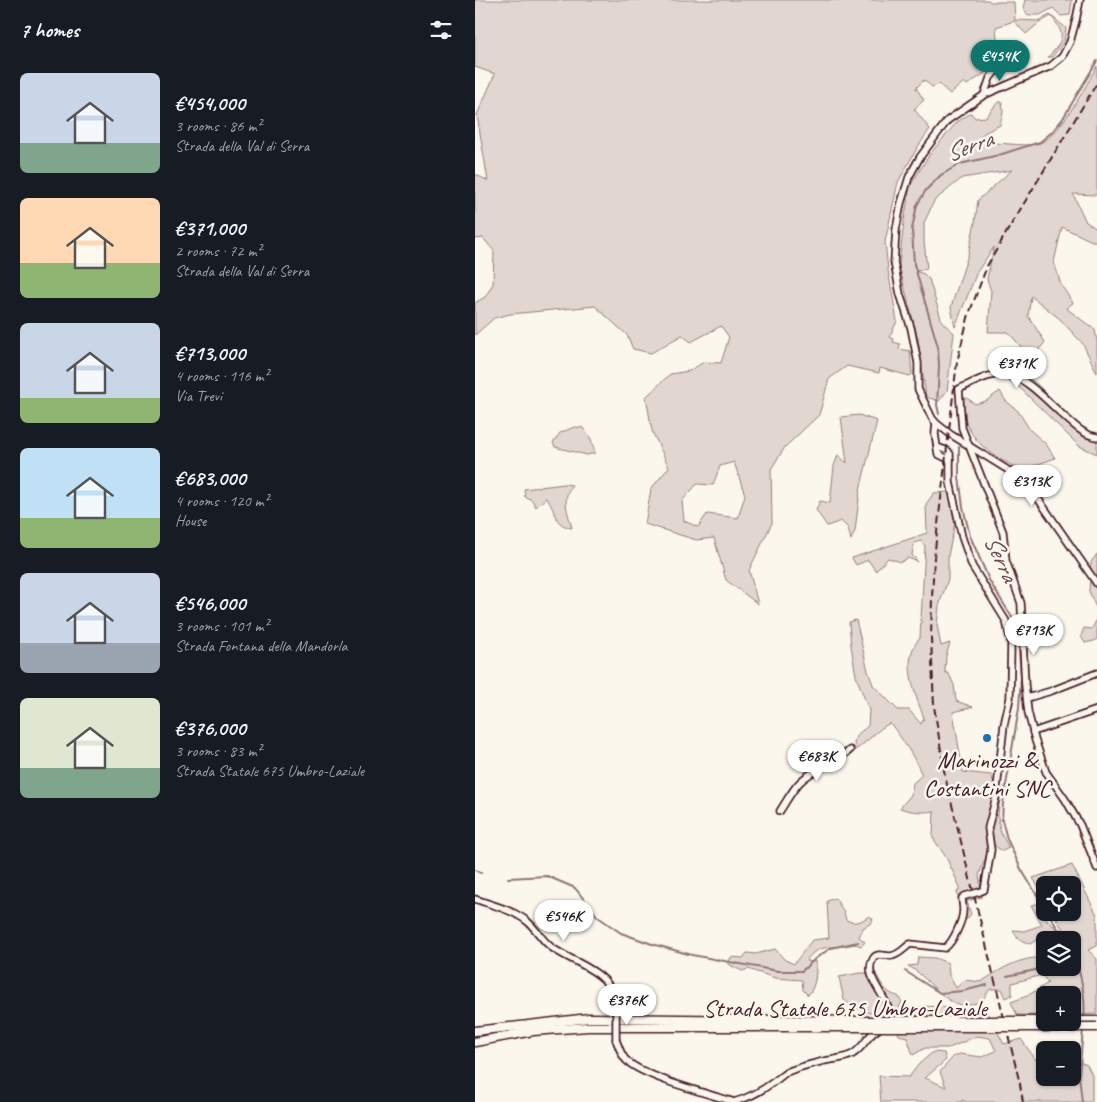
<!DOCTYPE html>
<html lang="en">
<head>
<meta charset="utf-8">
<style>
  body { margin:0; font-family:Caveat,sans-serif; background:#242831; color:#f1f3f6; height:100vh; display:flex; flex-direction:column; font-size:19px; white-space:nowrap }
  * { box-sizing:border-box; margin:0 }
  p { font-size:16px; color:#9ea1a6 }
  .icon { flex:none; width:28px; height:28px; fill:none; stroke:currentColor; stroke-width:2; stroke-linecap:round; stroke-linejoin:round }
  .map { position:relative; flex:1; overflow:hidden }
  .drawer { display:flex; flex-direction:column; background:#171b24; width:475px }
  .drawer>* { flex:none }
  .controls { position:absolute; left:561px; top:876px; display:grid; gap:10px }
  .controls a { display:grid; place-items:center; width:45px; height:45px; border-radius:8px; background:#171b24; box-shadow:0 1px 4px #0004; font-size:25px }
  .price { position:absolute; translate:-50% -42px; padding:0 11px; border-radius:18px; background:#fff; color:#222; font-size:16px; line-height:32px; filter:drop-shadow(0 1px 2px #0008) }
  .price::after { content:''; position:absolute; left:50%; top:30px; width:15px; height:11px; margin-left:-8px; background:inherit; clip-path:polygon(0 0,100% 0,50% 100%) }
  .price.selected { background:#0f766e; color:#fff }
  ul { padding:0; list-style:none }
  li { display:flex; align-items:center; gap:15px; height:125px; padding:0 20px }
  li span { display:grid; place-items:center; flex:none; width:140px; height:100px; border-radius:8px; color:#555 }
  li>.icon { margin-inline-start:auto }
  span .icon { width:60px; height:60px; fill:#fffc; stroke-width:1 }
  li b { font-size:21px }
  h2 { display:flex; justify-content:space-between; align-items:center; height:60px; padding:0 20px; font-size:21px }
  main { display:flex; flex:1; min-height:0 }
  .map>svg:first-child { display:block }
  .green { fill:#e2d7d0; stroke:#967b7e; fill-rule:evenodd }
  .lines { fill:none; stroke-linecap:round; stroke-linejoin:round }
  .stream { stroke:#907477; stroke-width:2 }
  .minor-casing { stroke:#4a1f2b; stroke-width:9 }
  .highway-casing { stroke:#4a1f2b; stroke-width:11 }
  .minor { stroke:#fbf7ec; stroke-width:5.5 }
  .highway { stroke:#fbf7ec; stroke-width:8 }
  .rail { stroke:#4a1f2b; stroke-width:2; stroke-dasharray:8 4; stroke-linecap:butt }
  .minor-bridge-casing { stroke:#4a1f2b; stroke-width:9; stroke-linecap:butt }
  .highway-bridge-casing { stroke:#4a1f2b; stroke-width:11; stroke-linecap:butt }
  .minor-bridge { stroke:#fbf7ec; stroke-width:5.5 }
  .highway-bridge { stroke:#fbf7ec; stroke-width:8 }
  .poi-dot { fill:#1f6fb2; stroke:#fbf7ec; stroke-width:2 }
  .labels { text-anchor:middle; dominant-baseline:central; stroke-width:5; stroke-linejoin:round; paint-order:stroke }
  .poi-label { font-size:24px; fill:#4a1f2b; stroke:#fbf7ec }
  .street-label { font-size:24px; fill:#4a1f2b; stroke:#fbf7ec }
  .water-label { font-size:25px; font-style:italic; fill:#6d4a51; stroke:#fbf7ec }
</style>
</head>
<body>
<main>
<section class="drawer">
<h2>7 homes<svg class="icon" aria-label="filters" viewBox="0 0 24 24"><path d="M4 7h16M4 17h16"/><circle cx="9" cy="7" r="2"/><circle cx="15" cy="17" r="2"/></svg></h2>
<ul>
<li><span style="background:linear-gradient(#c9d6e8 70%,#7fa58c 0)"><svg class="icon" aria-label="home" viewBox="0 0 24 24"><path d="M3 11l9-7 9 7M6 9v11h12V9"/></svg></span><div><b>€454,000</b><p>3 rooms · 86 m²</p><p>Strada della Val di Serra</p></div></li>
<li><span style="background:linear-gradient(#ffd9b3 65%,#8fb573 0)"><svg class="icon" aria-label="home" viewBox="0 0 24 24"><path d="M3 11l9-7 9 7M6 9v11h12V9"/></svg></span><div><b>€371,000</b><p>2 rooms · 72 m²</p><p>Strada della Val di Serra</p></div></li>
<li><span style="background:linear-gradient(#c9d6e8 75%,#8fb573 0)"><svg class="icon" aria-label="home" viewBox="0 0 24 24"><path d="M3 11l9-7 9 7M6 9v11h12V9"/></svg></span><div><b>€713,000</b><p>4 rooms · 116 m²</p><p>Via Trevi</p></div></li>
<li><span style="background:linear-gradient(#bfe0f5 70%,#8fb573 0)"><svg class="icon" aria-label="home" viewBox="0 0 24 24"><path d="M3 11l9-7 9 7M6 9v11h12V9"/></svg></span><div><b>€683,000</b><p>4 rooms · 120 m²</p><p>House</p></div></li>
<li><span style="background:linear-gradient(#c9d6e8 70%,#9aa5b1 0)"><svg class="icon" aria-label="home" viewBox="0 0 24 24"><path d="M3 11l9-7 9 7M6 9v11h12V9"/></svg></span><div><b>€546,000</b><p>3 rooms · 101 m²</p><p>Strada Fontana della Mandorla</p></div></li>
<li><span style="background:linear-gradient(#dfe7d0 70%,#7fa58c 0)"><svg class="icon" aria-label="home" viewBox="0 0 24 24"><path d="M3 11l9-7 9 7M6 9v11h12V9"/></svg></span><div><b>€376,000</b><p>3 rooms · 83 m²</p><p>Strada Statale 675 Umbro-Laziale</p></div></li>
</ul>
</section>
<div class="map">
<svg width="622" height="1102" viewBox="0 0 622 1102">
  <rect width="100%" height="100%" fill="#fbf7ec"/>
  <filter id="ink" filterUnits="userSpaceOnUse"><feTurbulence type="fractalNoise" baseFrequency=".02" numOctaves="2"/><feDisplacementMap in="SourceGraphic" scale="10" xChannelSelector="R" yChannelSelector="G"/><feConvolveMatrix kernelMatrix="1 2 1 2 8 2 1 2 1" color-interpolation-filters="sRGB"/></filter>
  <g filter="url(#ink)">
    <g class="green">
      <path d="M0,0H513L516,2H539L540,20L563,21L575,15L591,28L589,42L577,57H573C589,41 591,34 576,16L564,23L551,34L539,21L521,27L523,51L509,57L510,73L492,85L489,82L475,94L464,84L457,87L449,80L441,88L449,100L439,109L455,129L442,148L423,182L410,242L413,270L422,321L415,337L419,339L418,342L425,344L424,349L435,351L437,374L435,376L405,368L404,373L372,366L354,379L344,415L310,447L296,469L297,523L274,570L283,604L251,580L239,538L221,540L170,524L176,489L194,467L177,431L171,397L195,374L214,371L229,362L246,363L254,337L246,326L216,342L207,335L176,353L158,349L152,335L120,306L35,314L19,318L0,335V303L10,297L18,284L19,251L8,238L0,239V174L13,181L2,115L20,74L0,67ZM259,462L270,495L263,518L232,514L223,527L209,521L207,501L222,484L238,485L245,466Z"/>
      <path d="M550,0H597L595,15L586,16L578,8L565,15H553L548,8Z"/>
      <path d="M622,66V195L598,194L611,222L622,229V241H617L587,227L579,262L586,285L598,303L591,308L620,330L622,341V373L608,344L585,319L556,296L553,316L570,342L557,359L533,332H513L516,291L512,279L519,247L502,272L480,327L476,307L493,255L500,222L503,200L537,170L487,178L459,201L449,223V241L452,269L440,271L449,274L454,279L467,322L479,333L472,391L464,401L451,397L443,339L424,266L429,221L435,186L455,154L482,122L496,113L500,118L511,117L523,102H527L528,112L525,125L509,133L503,140L507,144C527,141 543,147 561,144C582,142 612,84 622,66Z"/>
      <path d="M527,358C536,377 543,370 557,380C577,395 597,430 622,434V454L604,446L544,387L536,381L527,378L521,367L522,363Z"/>
      <path d="M525,391L530,400L543,411L555,430L571,444L580,458L547,470C523,459 497,445 490,418C488,411 486,405 487,398H492L500,404L511,401Z"/>
      <path d="M384,415L402,421L385,490L380,531L376,540L373,528L366,521L352,526L341,510L345,501L355,503L359,466L363,455L372,463L366,417Z"/>
      <path d="M99,427L108,428L116,439L120,453L112,455L80,447L78,443L85,433Z"/>
      <path d="M89,484L97,485C86,500 93,512 97,528C77,525 82,510 71,498L61,507L57,500L50,497L49,489Z"/>
      <path d="M474,492L480,523L473,556V579L464,606L462,625L466,646L475,643L471,656L470,672L474,674L479,685L481,701L498,707L478,712L488,772L516,775L525,798L523,816L525,831L534,848L527,851L516,843L504,875L507,897L492,901L496,914L491,920L482,893L485,887L471,857L458,838L459,811C447,813 437,812 425,808L436,795L438,783L447,775C439,756 428,740 415,723C401,730 393,742 380,750C377,736 382,735 393,726L394,710L381,676L376,646L374,622L381,620L393,671L398,685L423,710H434L446,724L449,718C440,694 425,659 445,638L450,546L446,541L439,543L437,555L443,562L433,558L426,562L413,558L401,571L393,560L381,565L377,558L452,533L451,504L459,493Z"/>
      <path d="M622,554V639L619,641L610,643L606,636L609,628L617,629L621,621L622,610L614,591L616,562Z"/>
      <path d="M597,865L622,915V946L613,950L622,959V1014L598,1015V995H570V1015H542L536,1002L552,996L573,983L567,975L537,983V995L531,998L527,989H515L506,1002C501,1003 495,1005 490,1005C469,1006 452,975 433,966L442,965L443,957L460,958L473,963L474,975L481,988L490,980L506,982C529,967 543,958 570,957V968H598V940H579L573,933L555,944L543,939L538,930L549,931L567,925L556,905L562,904L575,924L589,931L578,913L598,912V885H570V899L558,878Z"/>
      <path d="M360,898L369,912L371,920C380,924 386,922 394,916L398,919L396,923L388,928L384,937L390,942L386,946C380,943 377,945 370,946C354,948 341,945 331,961L341,962C341,975 341,986 333,995L328,990L327,980L300,978L273,969L267,971L253,964L256,957L268,958L272,953L281,954L300,949L310,960L319,964L337,940L354,938L352,901Z"/>
      <path d="M385,973H401C406,984 411,994 423,996L427,1002L421,1013L449,1006L488,1009H510L529,1044L546,1039L561,1060L570,1067V1078H598V1059L612,1065L617,1075V1102H492L487,1100V1102H406L404,1076L434,1077L444,1064L458,1052L469,1053L471,1060L450,1078L471,1087L465,1072L479,1056L485,1054L507,1057L521,1051L515,1038L502,1036L474,1048H450L438,1055L432,1037L424,1035L416,1016C396,1014 384,1012 369,1000L364,977Z"/>
    </g>
    <g class="lines">
      <g class="stream">
        <path d="M464,414L462,405L464,366L463,347L439,264L437,229L442,205L451,190L466,175L485,164L524,155L565,142L577,132L587,120L622,61"/>
        <path d="M484,447V477L488,507L495,536L515,582L540,622L543,636L546,677L544,708L528,803L527,820L532,839L546,869L570,908"/>
        <path d="M0,870L6,873"/>
        <path d="M33,878L72,876L100,888L123,917L146,933L177,944L217,955L303,971H327L341,958L356,948L383,942"/>
        <path d="M573,912L589,940"/>
        <path d="M598,956C607,975 611,999 609,1019"/>
        <path d="M430,971L465,993L488,991L512,985"/>
        <path d="M532,976L570,968"/>
        <path d="M607,1102L604,1076L608,1029"/>
      </g>
      <defs>
        <g id="minor">
          <path d="M605,0L601,20L595,42L587,57L576,66L509,95L473,120L466,129L445,157L434,177L426,203L421,230L419,262L425,294L436,328L443,363V389L457,418L461,423L475,434L541,475L555,487L622,584"/>
          <path d="M509,95L515,78L523,68L524,61L529,58"/>
          <path d="M461,423L460,434L463,454L475,460"/>
          <path d="M622,437C609,435 600,426 590,417C575,404 551,377 532,374C516,372 498,383 484,389L487,428L528,532L531,561L546,603L550,685L553,712L560,740L571,772L590,799L605,825L622,868"/>
          <path d="M462,447L473,451L475,454V482L487,537L497,566L531,621L536,642L535,698L529,725L521,797L513,828L516,850L510,885L509,890L504,892"/>
          <path d="M552,698L576,691L622,673"/>
          <path d="M558,732L622,710"/>
          <path d="M305,811C311,802 317,790 325,782C339,768 360,763 375,750"/>
          <path d="M0,899C17,905 39,910 53,922C61,929 67,940 76,947C104,967 142,971 141,1013"/>
          <path d="M141,1040C144,1047 146,1055 151,1060C168,1077 234,1094 259,1102"/>
          <path d="M259,1102C273,1098 285,1092 297,1083C302,1080 307,1075 312,1072C323,1067 337,1064 349,1061C359,1059 369,1059 378,1054C386,1049 390,1041 396,1035C402,1029 410,1026 413,1019C420,1001 386,979 398,959C402,952 409,956 416,956C424,955 428,949 435,944L470,948C478,942 488,921 488,910C488,906 487,902 487,898L490,896"/>
        </g>
        <g id="highway">
          <path d="M598,1021H622"/>
          <path d="M0,1031L114,1018L390,1021"/>
          <path d="M0,1042L58,1031L113,1027H388"/>
        </g>
      </defs>
      <use href="#minor" class="minor-casing"/>
      <use href="#highway" class="highway-casing"/>
      <use href="#minor" class="minor"/>
      <use href="#highway" class="highway"/>
      <path class="rail" d="M548,1102L545,1084L470,776L459,706L456,638L457,598L459,558L482,362L494,314L512,266L537,223L622,83"/>
      <defs>
        <g id="minor-bridge">
          <path d="M490,896L504,892"/>
          <path d="M141,1013V1040"/>
        </g>
        <g id="highway-bridge">
          <path d="M390,1021H570"/>
          <path d="M388,1027H622"/>
        </g>
      </defs>
      <use href="#minor-bridge" class="minor-bridge-casing"/>
      <use href="#highway-bridge" class="highway-bridge-casing"/>
      <use href="#minor-bridge" class="minor-bridge"/>
      <use href="#highway-bridge" class="highway-bridge"/>
    </g>
  </g>
  <circle class="poi-dot" cx="512" cy="738" r="5"/>
  <g class="labels">
    <g class="poi-label">
      <text x="512" y="760">Marinozzi &amp;<tspan x="512" dy="28">Costantini SNC</tspan></text>
    </g>
    <g class="street-label">
      <text x="370" y="1008">Strada Statale 675 Umbro-Laziale</text>
    </g>
    <g class="water-label">
      <text transform="translate(494 146) rotate(-20)">Serra</text>
      <text transform="translate(526 558) rotate(65)">Serra</text>
    </g>
  </g>
</svg>
<div class="controls">
<a><svg class="icon" aria-label="locate" viewBox="0 0 24 24"><circle cx="12" cy="12" r="6"/><path d="M12 2v4M12 18v4M2 12h4M18 12h4"/></svg></a>
<a><svg class="icon" aria-label="layers" viewBox="0 0 24 24"><path d="M12 4l9 5-9 5-9-5zM3 14l9 5 9-5"/></svg></a>
<a>+</a>
<a>−</a>
</div>
<b class="price selected" style="left:525px;top:82px">€454K</b>
<b class="price" style="left:542px;top:389px">€371K</b>
<b class="price" style="left:557px;top:507px">€313K</b>
<b class="price" style="left:559px;top:656px">€713K</b>
<b class="price" style="left:342px;top:782px">€683K</b>
<b class="price" style="left:89px;top:942px">€546K</b>
<b class="price" style="left:152px;top:1026px">€376K</b>
</div>
</main>
</body>
</html>
